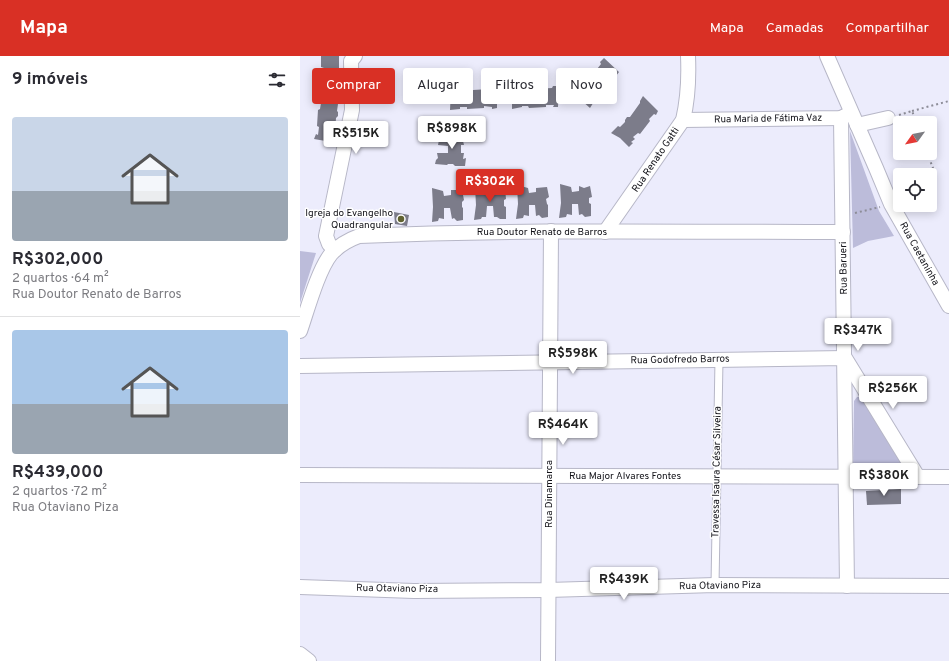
<!DOCTYPE html>
<html lang="pt">
<head>
<meta charset="utf-8">
<style>
  body { margin:0; font-family:Overpass,sans-serif; background:#f2f2f3; color:#2b2b33; height:100vh; display:flex; flex-direction:column; font-size:15px; white-space:nowrap }
  * { box-sizing:border-box; margin:0 }
  p { font-size:13px; color:#7c7c81 }
  .icon { flex:none; width:22px; height:22px; fill:none; stroke:currentColor; stroke-width:2; stroke-linecap:round; stroke-linejoin:round }
  .map { position:relative; flex:1; overflow:hidden }
  .side { display:flex; flex-direction:column; background:#fff; width:300px }
  .side>* { flex:none }
  .guide { position:absolute; left:12px; top:12px; width:380px; height:36px; display:flex; gap:8px }
  .needle { width:26px; rotate:237deg }
  .fabs { position:absolute; left:593px; top:60px; display:grid; gap:8px }
  .fabs a { display:grid; place-items:center; width:44px; height:44px; border-radius:4px; background:#fff; box-shadow:0 2px 10px #0003; font-size:20px }
  .price { position:absolute; translate:-50% -34px; padding:0 9px; border-radius:4px; background:#fff; color:#222; font-size:13px; line-height:26px; filter:drop-shadow(0 1px 2px #0008) }
  .price::after { content:''; position:absolute; left:50%; top:24px; width:12px; height:9px; margin-left:-6px; background:inherit; clip-path:polygon(0 0,100% 0,50% 100%) }
  .price.selected { background:#d93025; color:#fff }
  ul { padding:0; list-style:none }
  li { display:grid; align-content:center; gap:8px; height:212px; padding:0 12px }
  li+li { border-top:1px solid #e1e1e2 }
  li span { display:grid; place-items:center; height:124px; border-radius:4px; color:#555 }
  li>.icon { margin-inline-start:auto }
  span .icon { width:72px; height:72px; fill:#fffc; stroke-width:1 }
  li b { font-size:17px }
  h2 { display:flex; justify-content:space-between; align-items:center; height:48px; padding:0 12px; font-size:17px }
  .chip { padding:0 14px; border-radius:4px; background:#fff; box-shadow:0 2px 10px #0003; font-size:14px; line-height:36px }
  .chip.selected { background:#d93025; color:#fff }
  header { display:flex; align-items:center; gap:24px; box-sizing:border-box; height:56px; padding:0 20px; background:#d93025; color:#fff }
  header strong { font-size:19px }
  nav { display:flex; gap:22px; margin-inline-start:auto; font-size:14px }
  main { display:flex; flex:1; min-height:0 }
  .map>svg:first-child { display:block }
  .green { fill:#bcbcda }
  .building { fill:#7c7c8a }
  .lines { fill:none; stroke-linecap:round; stroke-linejoin:round }
  .service-casing { stroke:#b7b7c7; stroke-width:9 }
  .minor-casing { stroke:#b7b7c7; stroke-width:16 }
  .path { stroke:#8d8d98; stroke-width:2; stroke-dasharray:2 3; stroke-linecap:butt }
  .service { stroke:#fff; stroke-width:7 }
  .minor { stroke:#fff; stroke-width:14 }
  .poi-dot { fill:#606230; stroke:#fff; stroke-width:1.5 }
  .labels { text-anchor:middle; dominant-baseline:central; stroke-width:3; stroke-linejoin:round; paint-order:stroke }
  .street-label { font-size:10px; fill:#121218; stroke:#fff }
  .poi-label { font-size:10px; fill:#121218; stroke:#fff; text-anchor:end }
</style>
</head>
<body>
<header>
<strong>Mapa</strong>
<nav><a>Mapa</a><a>Camadas</a><a>Compartilhar</a></nav>
</header>
<main>
<section class="side">
<h2>9 imóveis<svg class="icon" aria-label="filters" viewBox="0 0 24 24"><path d="M4 7h16M4 17h16"/><circle cx="9" cy="7" r="2"/><circle cx="15" cy="17" r="2"/></svg></h2>
<ul>
<li><span style="background:linear-gradient(#c9d6e8 60%,#9aa5b1 0)"><svg class="icon" aria-label="home" viewBox="0 0 24 24"><path d="M3 11l9-7 9 7M6 9v11h12V9"/></svg></span><div><b>R$302,000</b><p>2 quartos · 64 m²</p><p>Rua Doutor Renato de Barros</p></div></li>
<li><span style="background:linear-gradient(#a9c7e8 60%,#9aa5b1 0)"><svg class="icon" aria-label="home" viewBox="0 0 24 24"><path d="M3 11l9-7 9 7M6 9v11h12V9"/></svg></span><div><b>R$439,000</b><p>2 quartos · 72 m²</p><p>Rua Otaviano Piza</p></div></li>
</ul>
</section>
<div class="map">
<svg width="649" height="605" viewBox="0 0 649 605">
  <rect width="100%" height="100%" fill="#ececfc"/>
  <g class="green">
    <path d="M550,75L579,155L594,180L568,185L553,192Z"/>
    <path d="M0,195L16,197L0,247Z"/>
    <path d="M557,341H559L566,344L609,412L553,411L554,345Z"/>
  </g>
  <g class="building">
    <path d="M21,0H39V17L41,18L40,25H19L20,19H22L24,12L21,11Z"/>
    <path d="M304,2L319,16L316,20L315,19L310,24L311,26L300,39L299,38L294,43L295,44L290,52L281,44L272,38L279,31L280,32L286,27L287,22H290L301,8L300,6Z"/>
    <path d="M210,30L220,31V32L228,33V32L233,31L235,33L252,32L253,30H259L258,51H253L254,49H246V51L229,52L228,50H222V51L212,53V41Z"/>
    <path d="M191,31H197V52L192,53V51L184,50V52L167,53V51H160V53L150,54L151,32H158L159,34L166,35L167,33L171,32L173,34L190,33Z"/>
    <path d="M19,37L41,41L40,47L38,48L37,55L38,56V60L36,62L35,79L37,80V87L14,83L16,78L18,79L19,71L17,70L18,54L20,53L21,47H19Z"/>
    <path d="M343,40L358,55L356,59L354,58L349,63L350,65L340,78L338,77L333,81L335,83L331,86L333,87L329,91L320,82L311,77L318,70L320,71L325,66V64L327,61H330L340,47V45Z"/>
    <path d="M136,78H147V80H154V78H166L167,84L163,85L164,89H161V97H164L163,103L166,102L165,110H155L153,108H148L147,109L135,108L136,104L138,102L137,97H148V90L138,89L139,84L136,83Z"/>
    <path d="M260,128L271,131L272,136L279,135V130L284,132L290,130L292,141L289,142V147L291,148V160L285,161L282,158L279,159L278,148H272V159L267,158L266,161L259,162L261,147Z"/>
    <path d="M217,129L228,132L229,137L236,136V132L247,131L249,141L246,143L247,148L248,149V161L242,162L239,159L236,160L235,149H229V160L224,159L223,162L216,163L218,148Z"/>
    <path d="M175,131L186,134L187,138H193V133L205,132L206,143L204,144V150L206,151V163H200L197,161H194L193,150H187L186,161H182L181,163L174,164L176,149Z"/>
    <path d="M132,132L143,135L144,140L151,139V134H162L164,144L162,146V151L163,152V164L157,165L154,162L152,163L150,152H144V163L139,162L138,165L132,166L133,151Z"/>
    <path d="M94,156L109,159L107,170L95,168Z"/>
    <path d="M601,433V448L567,449L566,435Z"/>
  </g>
  <g class="lines">
    <defs>
      <path id="service" d="M415,529L419,304"/>
      <g id="minor">
        <path d="M527,0L576,112L591,148L649,250"/>
        <path d="M541,62L547,530"/>
        <path d="M383,64L541,62L549,58"/>
        <path d="M557,69L588,62"/>
        <path d="M305,176L383,64C388,43 389,23 388,0"/>
        <path d="M35,194L29,188L26,180L52,54L51,5L55,0"/>
        <path d="M0,275C7,255 18,214 31,198C39,189 48,184 59,180C220,173 382,176 543,176"/>
        <path d="M0,310L545,302L618,421"/>
        <path d="M0,419L649,421"/>
        <path d="M0,531L114,535L248,534L415,529L649,530"/>
        <path d="M0,598L9,605"/>
        <path d="M248,605L251,175"/>
      </g>
    </defs>
    <use href="#service" class="service-casing"/>
    <use href="#minor" class="minor-casing"/>
    <g class="path">
      <path d="M612,55L649,45"/>
      <path d="M599,59L612,55L617,67"/>
      <path d="M627,97L635,117"/>
      <path d="M555,157L580,151"/>
    </g>
    <use href="#service" class="service"/>
    <use href="#minor" class="minor"/>
  </g>
  <circle class="poi-dot" cx="101" cy="163" r="4"/>
  <g class="labels">
    <g class="street-label">
      <text transform="translate(468 63) rotate(-1)">Rua Maria de Fátima Vaz</text>
      <text transform="translate(356 104) rotate(-56)">Rua Renato Gatti</text>
      <text x="242" y="176">Rua Doutor Renato de Barros</text>
      <text transform="translate(619 198) rotate(61)">Rua Caetaninha</text>
      <text transform="translate(544 212) rotate(-91)">Rua Barueri</text>
      <text transform="translate(380 304) rotate(-1)">Rua Godofredo Barros</text>
      <text transform="translate(417 416) rotate(-89)">Travessa Isaura César Silveira</text>
      <text x="325" y="420">Rua Major Alvares Fontes</text>
      <text transform="translate(249 438) rotate(-90)">Rua Dinamarca</text>
      <text transform="translate(420 530) rotate(-1)">Rua Otaviano Piza</text>
      <text transform="translate(97 533) rotate(1)">Rua Otaviano Piza</text>
    </g>
    <g class="poi-label">
      <text x="93" y="157">Igreja do Evangelho<tspan x="93" dy="12">Quadrangular</tspan></text>
    </g>
  </g>
</svg>
<div class="fabs">
<a><svg class="needle" viewBox="-14 -14 28 28"><path d="M0-13l5 13h-10z" fill="#e53935"/><path d="M0 13l5-13h-10z" fill="#7c7c81"/></svg></a>
<a><svg class="icon" aria-label="locate" viewBox="0 0 24 24"><circle cx="12" cy="12" r="6"/><path d="M12 2v4M12 18v4M2 12h4M18 12h4"/></svg></a>
</div>
<b class="price" style="left:152px;top:94px">R$898K</b>
<b class="price" style="left:56px;top:99px">R$515K</b>
<b class="price selected" style="left:190px;top:147px">R$302K</b>
<b class="price" style="left:558px;top:296px">R$347K</b>
<b class="price" style="left:273px;top:319px">R$598K</b>
<b class="price" style="left:593px;top:354px">R$256K</b>
<b class="price" style="left:263px;top:390px">R$464K</b>
<b class="price" style="left:584px;top:441px">R$380K</b>
<b class="price" style="left:324px;top:545px">R$439K</b>
<div class="guide">
<a class="chip selected">Comprar</a>
<a class="chip">Alugar</a>
<a class="chip">Filtros</a>
<a class="chip">Novo</a>
</div>
</div>
</main>
</body>
</html>
